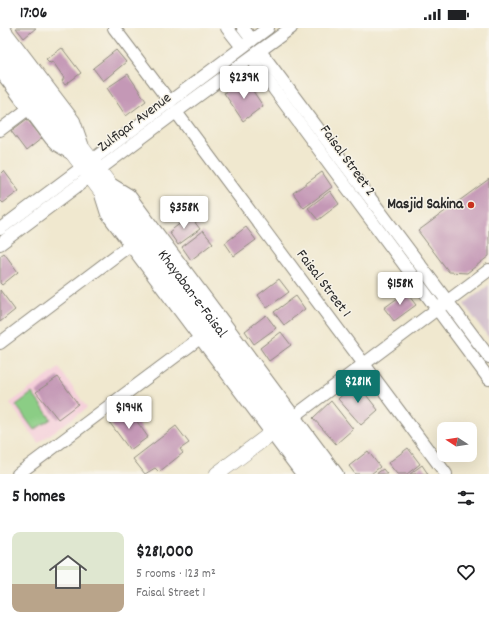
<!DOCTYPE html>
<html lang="en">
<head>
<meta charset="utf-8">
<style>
  body { margin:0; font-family:Dekko,sans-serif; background:#f6f6f6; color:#202124; height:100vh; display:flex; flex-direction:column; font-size:15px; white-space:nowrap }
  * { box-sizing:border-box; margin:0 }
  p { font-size:13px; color:#757577 }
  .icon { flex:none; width:22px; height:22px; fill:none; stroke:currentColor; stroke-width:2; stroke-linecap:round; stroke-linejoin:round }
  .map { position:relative; height:446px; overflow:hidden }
  .side { display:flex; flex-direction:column; background:#fff; flex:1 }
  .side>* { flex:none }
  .needle { width:26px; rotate:282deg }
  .tools { position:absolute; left:437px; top:394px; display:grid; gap:8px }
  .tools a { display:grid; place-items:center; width:40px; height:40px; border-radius:8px; background:#fff; box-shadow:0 4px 16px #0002; font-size:20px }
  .price { position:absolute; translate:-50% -34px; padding:0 9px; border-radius:4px; background:#fff; color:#222; font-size:13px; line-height:26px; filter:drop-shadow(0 1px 2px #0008) }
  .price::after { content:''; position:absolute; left:50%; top:24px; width:12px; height:9px; margin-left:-6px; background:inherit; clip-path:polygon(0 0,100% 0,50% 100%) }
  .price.current { background:#0f766e; color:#fff }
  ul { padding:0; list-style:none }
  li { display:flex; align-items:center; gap:12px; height:100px; padding:0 12px }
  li+li { border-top:1px solid #e0e0e0 }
  li span { display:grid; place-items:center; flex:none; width:112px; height:80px; border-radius:8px; color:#555 }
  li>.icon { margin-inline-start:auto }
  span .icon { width:48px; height:48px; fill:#fffc; stroke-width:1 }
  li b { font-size:17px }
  h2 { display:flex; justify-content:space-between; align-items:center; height:48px; padding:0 12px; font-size:17px }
  .status { display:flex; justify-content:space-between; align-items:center; height:28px; padding:0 20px; background:#fff; direction:ltr }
  .status svg { height:11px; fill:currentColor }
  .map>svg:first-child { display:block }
  .built { fill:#f5cfda }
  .industrial { fill:#d1bdcb }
  .green { fill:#8bcd85; stroke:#5b7c58 }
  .building { fill:#c498b6 }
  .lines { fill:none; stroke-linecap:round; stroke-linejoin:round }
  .minor-casing { stroke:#8e8a7d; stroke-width:14 }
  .major-casing { stroke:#8e8a7d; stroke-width:16 }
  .minor { stroke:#fff; stroke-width:12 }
  .major { stroke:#fff; stroke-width:15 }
  .poi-dot { fill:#c8321e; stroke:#f7f3e8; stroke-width:1.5 }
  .labels { text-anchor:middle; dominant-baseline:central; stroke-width:3; stroke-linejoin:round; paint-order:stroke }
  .street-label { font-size:15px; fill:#2b2b2b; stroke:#f7f3e8 }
  .poi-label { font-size:15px; font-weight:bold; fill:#2b2b2b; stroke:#f7f3e8; text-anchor:end }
</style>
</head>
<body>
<div class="status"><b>17:06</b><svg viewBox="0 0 49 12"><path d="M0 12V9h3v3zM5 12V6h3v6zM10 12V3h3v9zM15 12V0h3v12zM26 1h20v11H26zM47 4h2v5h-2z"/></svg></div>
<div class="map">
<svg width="489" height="446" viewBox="0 0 489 446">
  <rect width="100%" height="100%" fill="#f7f3e8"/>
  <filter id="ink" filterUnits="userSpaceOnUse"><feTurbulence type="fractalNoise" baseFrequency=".025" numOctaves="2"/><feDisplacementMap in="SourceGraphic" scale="8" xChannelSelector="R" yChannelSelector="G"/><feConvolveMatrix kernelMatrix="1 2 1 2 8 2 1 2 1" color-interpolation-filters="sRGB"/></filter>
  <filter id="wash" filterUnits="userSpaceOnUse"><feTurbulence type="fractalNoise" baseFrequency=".012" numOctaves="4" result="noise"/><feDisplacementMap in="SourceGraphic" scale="16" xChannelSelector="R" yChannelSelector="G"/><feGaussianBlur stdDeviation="0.9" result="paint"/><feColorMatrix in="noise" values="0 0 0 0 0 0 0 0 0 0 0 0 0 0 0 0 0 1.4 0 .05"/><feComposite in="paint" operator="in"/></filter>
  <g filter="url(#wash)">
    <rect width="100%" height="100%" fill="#f0e8cf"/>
    <path class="built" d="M59,340L87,380L38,415L10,375Z"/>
    <path class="industrial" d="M489,257V310L464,276Z"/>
    <path class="green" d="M32,365L51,391L34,402L16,377Z"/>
    <g id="blocks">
      <g class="building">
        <path d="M16,0H36L24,10Z"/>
        <path d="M62,20L81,45L65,57L62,53L64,50L53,34L50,35L46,31Z"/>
        <path d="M116,22L126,34L103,53L93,40Z"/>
        <path d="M128,46L146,73L126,88L107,60Z"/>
        <path d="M245,51L263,78L243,93L224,65Z"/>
        <path d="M27,91L42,110L26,123L11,103Z"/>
        <path d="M4,143L19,163L3,175L0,172V147Z"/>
        <path d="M322,144L332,159L304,180L293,165Z"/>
        <path d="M489,151V228L467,245L449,244L418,203Z"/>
        <path d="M330,163L339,176L318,192L308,180Z"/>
        <path d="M190,188L200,201L178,217L169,204Z"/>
        <path d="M246,199L256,212L234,228L225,215Z"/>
        <path d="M203,203L213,215L191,232L182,219Z"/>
        <path d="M4,225L18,244L2,257L0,255V228Z"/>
        <path d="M279,251L289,264L267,280L258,267Z"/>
        <path d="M0,262L15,282L0,294Z"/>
        <path d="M406,264L416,277L394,293L384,280Z"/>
        <path d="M296,268L305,281L284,297L274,284Z"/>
        <path d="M266,287L276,300L254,316L245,303Z"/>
        <path d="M281,304L291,317L269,333L260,320Z"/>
        <path d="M58,349L78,376L58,391L36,364Z"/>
        <path d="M356,354L378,382L361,397L338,371Z"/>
        <path d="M331,373L353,401L336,416L313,390Z"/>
        <path d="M128,381L148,409L130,422L110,395Z"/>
        <path d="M176,398L189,415L180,421L183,425L159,444L155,440L145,446L133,431Z"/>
        <path d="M408,420L420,436L407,446H397L388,435Z"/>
        <path d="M368,423L380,439L371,446H355L349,438Z"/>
        <path d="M422,437L428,446H410Z"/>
        <path d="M383,441L387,446H376Z"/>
      </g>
    </g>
  </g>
  <g filter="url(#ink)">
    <use href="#blocks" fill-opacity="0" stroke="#8e8a7d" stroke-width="1"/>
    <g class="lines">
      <defs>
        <g id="minor">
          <path d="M3,0L74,93L82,116"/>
          <path d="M114,0L170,74"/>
          <path d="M227,0L242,19"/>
          <path d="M243,0L252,12"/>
          <path d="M260,23L489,329"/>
          <path d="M251,30L489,351"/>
          <path d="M0,43L51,111L57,117L72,126"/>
          <path d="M176,84L446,446"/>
          <path d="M0,102L28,81"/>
          <path d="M111,156L129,167L337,446"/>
          <path d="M101,167L107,186L302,446"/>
          <path d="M0,201L268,0"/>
          <path d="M0,216L176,84L291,0"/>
          <path d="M0,315L130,217"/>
          <path d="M288,393L489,242"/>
          <path d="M18,446L200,310"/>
        </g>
        <g id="major">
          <path id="s1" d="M0,10L326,446"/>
          <path d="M0,28L312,446"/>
          <path d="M217,446L285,395"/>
        </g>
      </defs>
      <use href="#minor" class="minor-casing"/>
      <use href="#major" class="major-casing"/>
      <use href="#minor" class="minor"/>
      <use href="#major" class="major"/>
    </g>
  </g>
  <circle class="poi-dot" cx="471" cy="177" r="4"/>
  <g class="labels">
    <g class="street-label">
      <text transform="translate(135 95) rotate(-37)">Zulfiqar Avenue</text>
      <text transform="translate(347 133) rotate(54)">Faisal Street 2</text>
      <text transform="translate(323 256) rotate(53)">Faisal Street 1</text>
      <text stroke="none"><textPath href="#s1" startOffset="320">Khayaban-e-Faisal</textPath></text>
    </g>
    <g class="poi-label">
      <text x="463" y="177">Masjid Sakina</text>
    </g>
  </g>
</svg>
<div class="tools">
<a><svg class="needle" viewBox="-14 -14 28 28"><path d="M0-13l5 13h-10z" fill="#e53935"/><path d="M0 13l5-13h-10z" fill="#757577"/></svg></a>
</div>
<b class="price" style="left:244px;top:72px">$239K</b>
<b class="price" style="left:184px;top:202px">$358K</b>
<b class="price" style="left:400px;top:278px">$158K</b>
<b class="price current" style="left:358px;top:376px">$281K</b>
<b class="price" style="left:129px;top:402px">$194K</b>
</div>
<section class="side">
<h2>5 homes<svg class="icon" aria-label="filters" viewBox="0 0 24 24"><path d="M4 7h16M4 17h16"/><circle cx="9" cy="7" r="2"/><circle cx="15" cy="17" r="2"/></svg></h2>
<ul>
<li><span style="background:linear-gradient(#dfe7d0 65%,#b9a48a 0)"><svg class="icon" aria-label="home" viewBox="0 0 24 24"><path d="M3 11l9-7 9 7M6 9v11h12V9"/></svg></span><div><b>$281,000</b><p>5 rooms · 123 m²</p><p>Faisal Street 1</p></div><svg class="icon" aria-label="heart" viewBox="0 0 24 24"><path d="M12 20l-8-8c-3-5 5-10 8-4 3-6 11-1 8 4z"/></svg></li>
</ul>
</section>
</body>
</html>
